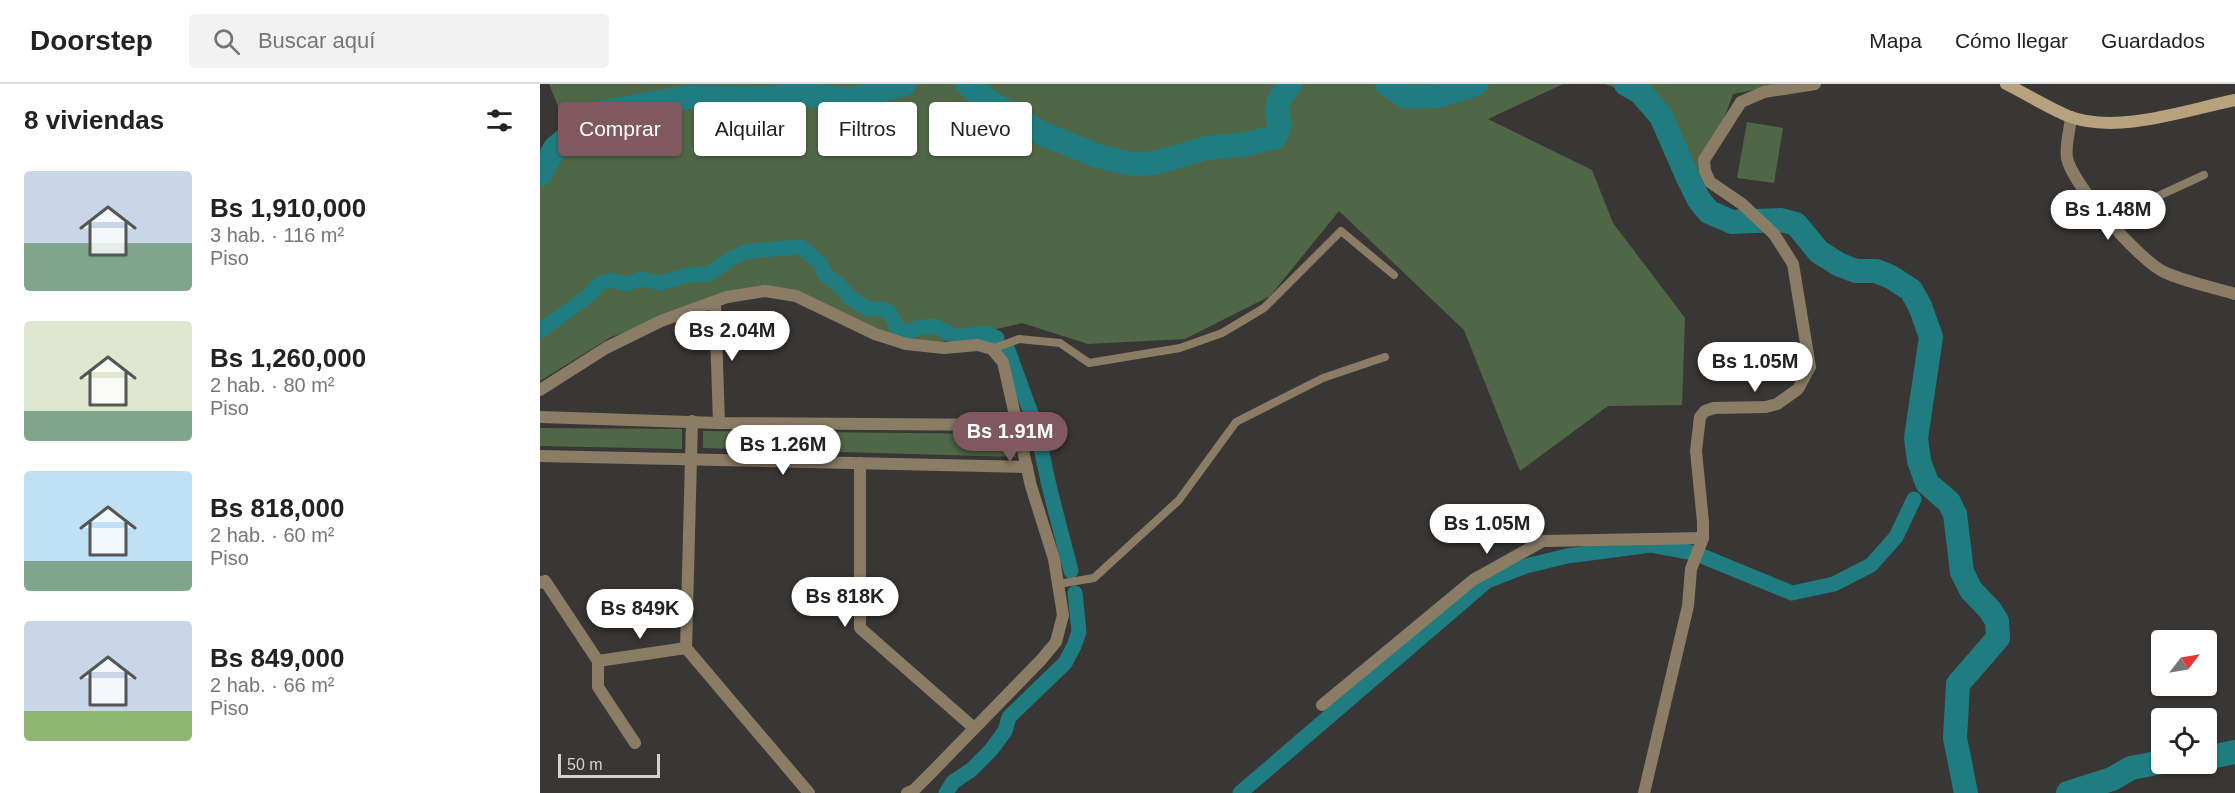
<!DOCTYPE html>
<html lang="es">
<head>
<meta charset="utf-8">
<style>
  body { margin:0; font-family:Arial,sans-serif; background:#f2f2f2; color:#222; height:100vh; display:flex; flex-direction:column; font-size:22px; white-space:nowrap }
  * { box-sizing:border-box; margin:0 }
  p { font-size:20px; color:#767676 }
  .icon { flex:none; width:33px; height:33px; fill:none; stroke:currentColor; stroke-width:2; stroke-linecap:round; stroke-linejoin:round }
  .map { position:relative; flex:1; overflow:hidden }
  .panel { display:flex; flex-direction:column; background:#fff; width:540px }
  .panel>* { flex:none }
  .guide { position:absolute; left:18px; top:18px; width:570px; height:54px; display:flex; gap:12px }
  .needle { width:39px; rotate:59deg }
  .buttons { position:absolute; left:1611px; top:546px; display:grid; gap:12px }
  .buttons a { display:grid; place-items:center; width:66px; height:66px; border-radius:6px; background:#fff; box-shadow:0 2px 4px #0004; font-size:30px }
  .scale { position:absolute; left:18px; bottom:15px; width:102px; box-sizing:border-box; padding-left:6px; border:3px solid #d3d2d0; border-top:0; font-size:16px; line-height:21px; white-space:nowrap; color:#d3d2d0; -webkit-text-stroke:4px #393735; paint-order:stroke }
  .price { position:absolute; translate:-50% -51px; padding:0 14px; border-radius:21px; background:#fff; color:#222; font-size:20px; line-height:39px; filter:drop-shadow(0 2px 3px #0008) }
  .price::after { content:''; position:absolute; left:50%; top:36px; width:18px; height:14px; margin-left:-9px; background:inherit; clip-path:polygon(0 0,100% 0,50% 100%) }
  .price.on { background:#80585f; color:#fff }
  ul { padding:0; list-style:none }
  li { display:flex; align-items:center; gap:18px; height:150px; padding:0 24px }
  li span { display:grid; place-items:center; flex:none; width:168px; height:120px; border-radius:6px; color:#555 }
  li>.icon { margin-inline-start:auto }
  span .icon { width:72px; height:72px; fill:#fffc; stroke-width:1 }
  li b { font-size:26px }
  h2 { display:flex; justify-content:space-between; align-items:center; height:72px; padding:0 24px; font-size:26px }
  .tag { padding:0 21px; border-radius:6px; background:#fff; box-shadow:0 2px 4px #0004; font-size:21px; line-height:54px }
  .tag.on { background:#80585f; color:#fff }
  header { display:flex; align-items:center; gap:36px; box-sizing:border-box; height:84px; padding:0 30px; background:#fff; border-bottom:2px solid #e0e0e0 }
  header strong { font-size:28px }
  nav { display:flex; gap:33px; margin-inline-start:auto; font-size:21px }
  .search { width:420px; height:54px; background:#f2f2f2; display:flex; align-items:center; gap:15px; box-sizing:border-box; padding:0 21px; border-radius:6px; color:#767676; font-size:22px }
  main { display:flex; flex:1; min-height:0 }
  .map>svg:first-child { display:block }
  .green { fill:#506747 }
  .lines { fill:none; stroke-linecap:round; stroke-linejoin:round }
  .canal { stroke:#1f7d81; stroke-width:15 }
  .river { stroke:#1f7d81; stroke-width:24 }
  .lane { stroke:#8a7c65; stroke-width:8 }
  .street { stroke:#8a7c65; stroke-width:12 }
  .secondary { stroke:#b8a27d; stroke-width:12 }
</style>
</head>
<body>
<header>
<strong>Doorstep</strong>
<div class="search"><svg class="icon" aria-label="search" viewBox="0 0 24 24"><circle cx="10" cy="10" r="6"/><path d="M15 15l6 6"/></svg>Buscar aquí</div>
<nav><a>Mapa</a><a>Cómo llegar</a><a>Guardados</a></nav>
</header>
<main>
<section class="panel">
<h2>8 viviendas<svg class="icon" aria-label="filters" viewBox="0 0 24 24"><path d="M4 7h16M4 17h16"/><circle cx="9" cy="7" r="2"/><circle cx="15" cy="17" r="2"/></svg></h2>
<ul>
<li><span style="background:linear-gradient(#c9d6e8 60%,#7fa58c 0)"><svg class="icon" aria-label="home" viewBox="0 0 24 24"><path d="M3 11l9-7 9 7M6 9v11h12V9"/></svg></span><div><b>Bs 1,910,000</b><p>3 hab. · 116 m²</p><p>Piso</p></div></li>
<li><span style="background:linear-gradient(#dfe7d0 75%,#7fa58c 0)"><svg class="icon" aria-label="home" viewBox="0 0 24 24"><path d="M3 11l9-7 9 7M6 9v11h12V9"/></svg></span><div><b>Bs 1,260,000</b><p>2 hab. · 80 m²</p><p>Piso</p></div></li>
<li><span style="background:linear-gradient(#bfe0f5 75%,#7fa58c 0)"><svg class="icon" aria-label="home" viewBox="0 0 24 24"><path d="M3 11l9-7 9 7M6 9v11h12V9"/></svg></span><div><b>Bs 818,000</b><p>2 hab. · 60 m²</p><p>Piso</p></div></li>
<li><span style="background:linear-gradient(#c9d6e8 75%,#8fb573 0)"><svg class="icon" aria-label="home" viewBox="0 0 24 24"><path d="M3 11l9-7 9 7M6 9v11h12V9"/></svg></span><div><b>Bs 849,000</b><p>2 hab. · 66 m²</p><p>Piso</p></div></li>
</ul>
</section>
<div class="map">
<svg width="1695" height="709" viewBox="0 0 1695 709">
  <rect width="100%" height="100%" fill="#393735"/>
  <g class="green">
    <path d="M9,0H1023L948,35L1052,86L1073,139L1145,234L1142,321L1068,322L980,387L924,246L799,127L730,212L645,255L548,260L482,239L381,263L242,206L196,210L71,253L0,297V90L15,64L30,51Z"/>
    <path d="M1065,0H1243L1193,10L1157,108C1135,55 1123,20 1065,0Z"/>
    <path d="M1207,38L1243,44L1234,99L1197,94Z"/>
    <path d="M0,344L142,345V365L0,362Z"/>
    <path d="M163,347L469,350L476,373L163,364Z"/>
  </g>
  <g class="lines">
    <g class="canal">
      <path d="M0,247L48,212L59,200L71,196L87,200L101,195L120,199L149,191L168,190L192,174L208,167L261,163L280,179L285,191L298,200L310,214L328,225H342L350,229L358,245L365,248L382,243L394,242L417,253L445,249L457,254"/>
      <path d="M468,266L497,346L510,406L531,487"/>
      <path d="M1157,470L1252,509L1294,500L1331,481L1356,453L1374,415"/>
      <path d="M406,709L413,698L431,686L451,666L465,647L469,633L525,579L534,562L539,548L535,509"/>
      <path d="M700,709L947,497L986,482L1027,472L1111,461L1149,468"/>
    </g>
    <g class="river">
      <path d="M427,0L450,18L503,50L558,72L590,80L615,79L666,64L707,60L735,53L740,41C734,22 738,16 750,0"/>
      <path d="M847,0L866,13L897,12L936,0"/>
      <path d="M1086,0L1100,8L1121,32L1148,94L1159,116L1169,128L1192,138L1241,136L1256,140L1279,168L1300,181L1316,187H1336L1351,193L1371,206L1380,222L1391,253L1376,354L1379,377L1387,399L1409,418L1415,430L1422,488L1431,506L1450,526L1457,537L1458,554L1418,600L1415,654L1426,709"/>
      <path d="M0,90L15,64L31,51L43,37L53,30L148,13L230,14L263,10L310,16L364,0"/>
      <path d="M1666,674L1695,668"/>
      <path d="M1528,709L1572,695L1591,684L1622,678"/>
    </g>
    <g class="lane">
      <path d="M1568,135L1664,91"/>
      <path d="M452,265L479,255L520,259L549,279L640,264L682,249L724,224L801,147L854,191"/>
      <path d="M518,500L554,494L639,416L696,338L783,294L845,273"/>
    </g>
    <g class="street">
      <path d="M1531,33C1530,46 1525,61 1527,74C1532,100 1600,177 1624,188C1646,198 1672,203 1695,210"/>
      <path d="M175,218L179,339"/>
      <path d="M0,306L66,264L121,237L187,213L225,207L256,212L335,250L366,260L404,264L438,261L452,265L463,278L491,402L514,475L523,531L516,558L501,576L391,689L374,706L367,709"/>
      <path d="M0,333L179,339L476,341"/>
      <path d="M152,337L146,564L269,709"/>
      <path d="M0,372L487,383"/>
      <path d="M320,379V544L434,644"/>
      <path d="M0,499L5,497L58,577V603L95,659"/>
      <path d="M58,577L146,564"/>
      <path d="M782,621L933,496L1003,457L1163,454"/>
      <path d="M1104,709L1148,522L1151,485L1163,454V438L1156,367L1160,333L1165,327L1174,324L1226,323L1237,320L1258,305L1270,283L1253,180L1234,150L1202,120L1170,98L1165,87L1164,76L1201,18L1224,8L1275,0"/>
    </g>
    <path class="secondary" d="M1466,0C1486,10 1507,23 1528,32C1576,51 1646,26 1695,16"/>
  </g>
</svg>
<div class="buttons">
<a><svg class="needle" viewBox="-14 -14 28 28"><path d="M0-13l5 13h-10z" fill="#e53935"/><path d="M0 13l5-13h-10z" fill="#767676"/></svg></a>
<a><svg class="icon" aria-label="locate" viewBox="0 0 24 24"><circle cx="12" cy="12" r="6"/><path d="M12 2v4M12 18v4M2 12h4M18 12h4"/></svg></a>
</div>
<div class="scale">50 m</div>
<b class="price" style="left:1568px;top:157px">Bs 1.48M</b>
<b class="price" style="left:192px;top:278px">Bs 2.04M</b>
<b class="price" style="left:1215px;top:309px">Bs 1.05M</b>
<b class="price on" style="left:470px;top:379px">Bs 1.91M</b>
<b class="price" style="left:243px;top:392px">Bs 1.26M</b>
<b class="price" style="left:947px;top:471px">Bs 1.05M</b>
<b class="price" style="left:305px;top:544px">Bs 818K</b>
<b class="price" style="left:100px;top:556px">Bs 849K</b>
<div class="guide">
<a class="tag on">Comprar</a>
<a class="tag">Alquilar</a>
<a class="tag">Filtros</a>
<a class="tag">Nuevo</a>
</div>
</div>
</main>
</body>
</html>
